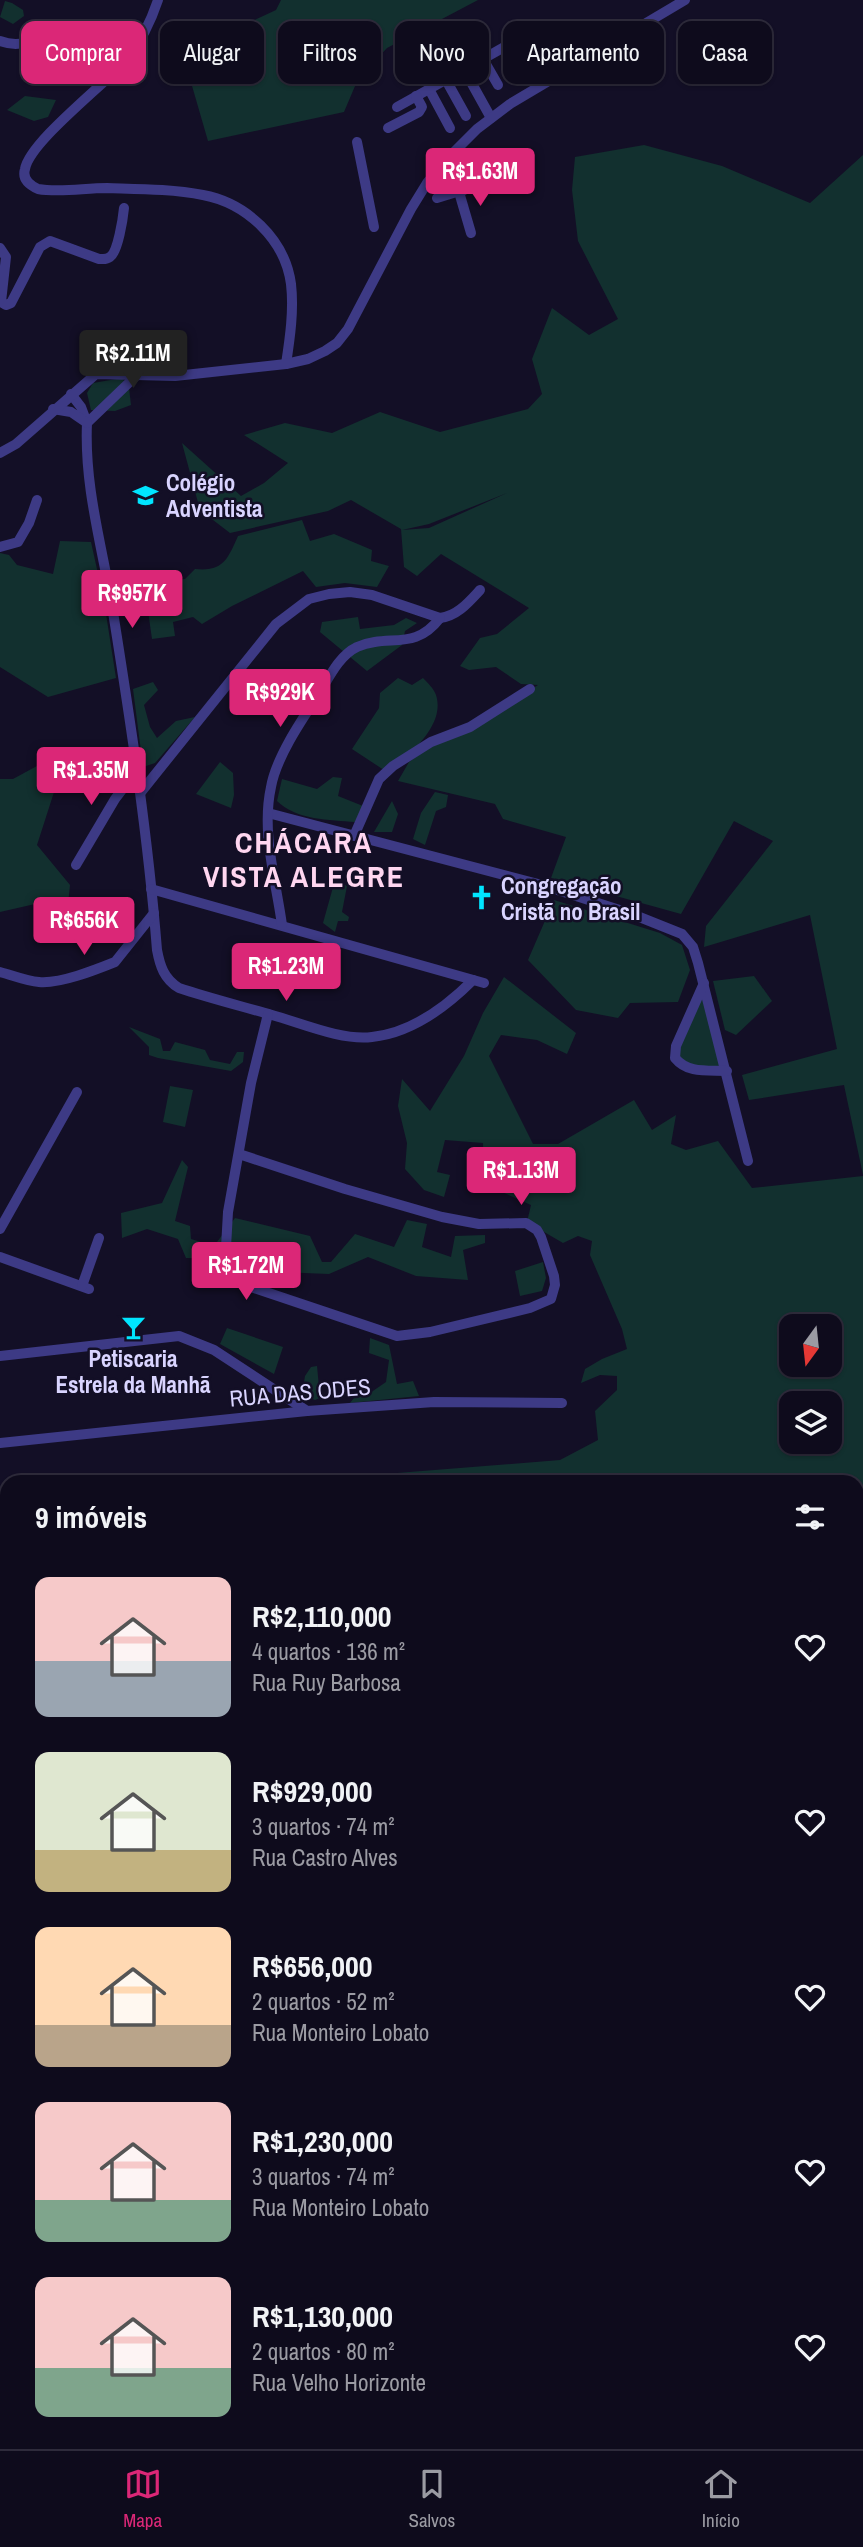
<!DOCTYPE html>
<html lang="pt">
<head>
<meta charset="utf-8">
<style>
  body { margin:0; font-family:"Archivo Narrow",sans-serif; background:#1c1929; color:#f1f3f6; height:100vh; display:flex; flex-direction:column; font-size:26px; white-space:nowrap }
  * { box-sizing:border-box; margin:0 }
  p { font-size:23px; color:#9b9ba3 }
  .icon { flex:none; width:38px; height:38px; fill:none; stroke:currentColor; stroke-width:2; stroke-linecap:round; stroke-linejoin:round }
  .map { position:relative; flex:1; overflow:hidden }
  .drawer { position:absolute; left:0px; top:1475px; width:864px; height:975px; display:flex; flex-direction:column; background:#0e0b1c; border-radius:21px 21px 0 0; box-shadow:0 2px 5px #0004,0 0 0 2px #2e2b3b }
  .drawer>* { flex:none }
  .guide { position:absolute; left:21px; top:21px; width:822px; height:63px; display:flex; gap:14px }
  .needle { width:46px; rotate:195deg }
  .buttons { position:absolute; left:779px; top:1314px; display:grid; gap:14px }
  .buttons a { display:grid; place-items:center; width:63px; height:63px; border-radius:14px; background:#0e0b1c; box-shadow:0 2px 5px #0004,0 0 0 2px #2e2b3b; font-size:35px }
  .price { position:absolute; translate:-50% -60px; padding:0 16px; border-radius:7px; background:#db2777; color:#fff; font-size:23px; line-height:46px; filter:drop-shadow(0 2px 4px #0008) }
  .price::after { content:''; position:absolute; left:50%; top:42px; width:21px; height:16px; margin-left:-10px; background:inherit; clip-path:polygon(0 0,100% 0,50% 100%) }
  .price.current { background:#222; color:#fff }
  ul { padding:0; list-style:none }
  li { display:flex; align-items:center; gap:21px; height:175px; padding:0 35px }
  li span { display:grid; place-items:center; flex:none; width:196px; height:140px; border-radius:14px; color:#555 }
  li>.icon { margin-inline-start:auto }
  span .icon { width:84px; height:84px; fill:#fffc; stroke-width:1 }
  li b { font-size:30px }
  h2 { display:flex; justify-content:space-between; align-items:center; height:84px; padding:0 35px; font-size:30px }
  .tag { padding:0 24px; border-radius:14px; background:#0e0b1c; box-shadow:0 2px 5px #0004,0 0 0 2px #2e2b3b; font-size:24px; line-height:63px }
  .tag.current { background:#db2777; color:#fff }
  .menu { display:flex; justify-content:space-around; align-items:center; height:98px; border-top:2px solid #2e2b3b; background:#0e0b1c; font-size:19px; color:#9b9ba3 }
  .menu a { display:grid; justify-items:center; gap:4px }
  .menu .current { color:#db2777 }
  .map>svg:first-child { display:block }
  .green { fill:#12302f; fill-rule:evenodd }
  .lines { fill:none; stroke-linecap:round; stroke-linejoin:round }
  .minor { stroke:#3d3a85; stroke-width:10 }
  .labels { text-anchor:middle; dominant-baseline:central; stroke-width:5; stroke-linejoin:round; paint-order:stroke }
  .poi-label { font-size:23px; font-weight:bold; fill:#d9d4ff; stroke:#130f26; text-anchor:start }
  .street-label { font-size:23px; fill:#d9d4ff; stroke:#130f26 }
  .district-label { font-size:30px; font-weight:bold; letter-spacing:2px; fill:#ffd6f0; stroke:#130f26 }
</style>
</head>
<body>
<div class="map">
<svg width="863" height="2449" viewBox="0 0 863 2449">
  <rect width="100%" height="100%" fill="#130f26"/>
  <g class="green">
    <path d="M281,0H478L387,48L358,79L344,112L208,141L188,72L212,40L276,10Z"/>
    <path d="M5,1L12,3L23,10L24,16L13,24L0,17Z"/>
    <path d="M25,96L56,100L48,117L34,121L7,110Z"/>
    <path d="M644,145L722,166L810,203L863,155V1175L844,1085L749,1100L742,1075L837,1049L810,915L704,947L706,926L773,841L734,821L681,914L551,878L566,837L503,819L495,804L398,781L409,762L430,746L474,726L538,685L521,684L496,667L469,670L460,666L480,638L497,634L529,608L441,554L417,576L404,567L401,529L351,500L328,511L230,533L200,510L182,443L241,496L264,483L288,463L244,435L285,423L332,433L380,412L440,432L528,409L542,394L532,359L552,308L589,335L618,319L578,241L572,190L575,157ZM507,493L429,528L402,530L429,524Z"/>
    <path d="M122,378L129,388L131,405L115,411L91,410L87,393L93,383Z"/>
    <path d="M302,520L310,541L334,534L372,550L371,561L389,566L377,587L345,583L316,587L303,571L232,606L202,624L193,617L173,622L175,636L152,639L148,611L170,607L167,581L185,579L195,569C224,572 228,558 238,536Z"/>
    <path d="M60,541L91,542L104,601L116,678L48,697L0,667V553L9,555L17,565L53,574Z"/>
    <path d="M358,617L360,629L394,625L406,618L417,623L405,631L402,645L367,671L320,632L322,622Z"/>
    <path d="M398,678L412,685L423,678C428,683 434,689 436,695C446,726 408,754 390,774L352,749L379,708L380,693Z"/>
    <path d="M153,682L158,690L144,705L150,727L157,738L176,721L195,717L155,763L143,767L133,689Z"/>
    <path d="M48,760L55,789L37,845L70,885L68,904H35L0,912V779H13Z"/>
    <path d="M220,762L233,773L234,795L231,808L196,794Z"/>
    <path d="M333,777L342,778L338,796L363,806L355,822C330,820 296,820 277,801L282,779L317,789Z"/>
    <path d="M435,792L448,795L446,807L436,811L425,845L413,839L421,813Z"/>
    <path d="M392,801L398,814L392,832H374Z"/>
    <path d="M335,880L347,886L342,912L349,917L348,921H338L335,932L323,923Z"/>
    <path d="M554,900L660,933L682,945L690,970L678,1002L630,1003L618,1018L576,1010L528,960Z"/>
    <path d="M754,976L772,1001L736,1035L725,1030L713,981Z"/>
    <path d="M504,977L576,1033L567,1054L537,1040L501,1035L489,1056L533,1144H558L634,1100L652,1130L676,1115L671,1144L686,1150L718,1141L752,1188L863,1176V2157L858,2147V2118L861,2116L858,2103V1482H284L560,1460L598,1440L595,1411L617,1390V1376L600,1375L581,1383L585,1369L602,1359L627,1349L622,1329L590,1255L592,1241L578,1236L563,1243L527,1222L531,1205L484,1184L483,1143L445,1140L437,1172L450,1175L444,1197L424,1190L405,1169L407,1143L398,1106L402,1079L430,1111L464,1056L483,1013ZM791,1326H830V1365H791ZM791,1404H830V1442H791Z"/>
    <path d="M704,983L727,1071L698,1070L675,1054Z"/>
    <path d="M129,1027L160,1039L163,1051H170L175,1042L205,1050L210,1060L230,1064L237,1052H244L243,1062L231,1071L158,1058L149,1055V1047Z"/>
    <path d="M170,1086L193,1090L185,1127L163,1122Z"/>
    <path d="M182,1160L188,1167L175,1221L190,1226L191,1239L214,1246L235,1218L310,1236L322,1262H331L355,1234L394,1247L407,1220L427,1224L422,1247L451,1257L455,1236L485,1235V1243L463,1250L468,1280L416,1276L368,1257L329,1274L251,1271L241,1259L186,1258L178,1239L147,1229L122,1238L121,1213L162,1203Z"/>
    <path d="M543,1262L546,1278L542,1291L520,1296L515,1271Z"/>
    <path d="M227,1328L283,1347L274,1374L220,1344Z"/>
    <path d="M370,1338L389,1345L397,1384L413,1381L419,1396L350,1403L358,1393H370L386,1382L389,1360L369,1353Z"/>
    <path d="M317,1366L320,1398L315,1400L302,1395L305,1376L311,1367Z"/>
    <path d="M7,1504V2443H75L86,2449H0V1505Z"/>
    <path d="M863,2169V2218C855,2203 855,2184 863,2169Z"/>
    <path d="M325,2443H395V2449H329Z"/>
    <path d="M780,2443H820L822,2449H782Z"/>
  </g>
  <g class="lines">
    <g class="minor">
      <path d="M158,0C151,21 142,40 128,58C107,83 30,141 25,169C22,179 29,185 38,189C60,193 84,188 107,188C138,189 172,189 203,195C246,203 285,239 291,284C294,310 290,338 286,364"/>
      <path d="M446,37L491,118"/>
      <path d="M0,41C19,48 32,42 47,31"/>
      <path d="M483,59L520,38"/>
      <path d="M446,80L466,116"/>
      <path d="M429,89L450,128"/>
      <path d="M397,107L483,59L498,85"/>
      <path d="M388,128L419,112L422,107L416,96"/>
      <path d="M357,142L374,227"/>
      <path d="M457,169L464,190"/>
      <path d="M459,192L471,233"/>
      <path d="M437,198L518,173"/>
      <path d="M0,248L6,257L1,302L6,305L11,303L40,247L50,241L99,259C104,259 106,260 110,257C118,252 123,218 124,208"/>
      <path d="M137,375L87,423C84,488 103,549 113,612C131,725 148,836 157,950C160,966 164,979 179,988C209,998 241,1006 272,1015C301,1023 342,1041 372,1037C411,1033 446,1007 473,980"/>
      <path d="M71,394L81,407L87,423"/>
      <path d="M53,409L71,412L87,423"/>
      <path d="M0,453L16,444L96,374L175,376L286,364L308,359L325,351L337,343L348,329L411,209L427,183L447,159L477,129L510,104L685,0"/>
      <path d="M0,547L18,542L29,523L37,500"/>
      <path d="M440,618C457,616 468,603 480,590"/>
      <path d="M141,792L276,624L309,599L329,594L350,592L372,595L440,618"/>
      <path d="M268,813L542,885L632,914L682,934L693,947L698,963L748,1161"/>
      <path d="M354,836L379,779L393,766L431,742L470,727L530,689"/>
      <path d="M76,865L115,799L138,769"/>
      <path d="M151,889L484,983"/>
      <path d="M282,925C276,880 261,833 271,787C276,758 301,721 317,697C328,680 338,656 357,647C389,633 414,652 440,618"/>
      <path d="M0,972C12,975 26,981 39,982C60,984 95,970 115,962L154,913"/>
      <path d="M704,983L676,1046L675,1058C688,1074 708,1070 727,1071"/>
      <path d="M239,1154L345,1189L442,1217L479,1224L526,1223L537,1230L541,1237L554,1276L555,1285L551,1299L530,1308L430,1332L397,1336L242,1284L234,1277L225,1265L228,1212L251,1083L268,1014"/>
      <path d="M0,1229L77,1092"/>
      <path d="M0,1257L89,1289"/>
      <path d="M82,1286L99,1238"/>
      <path d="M0,1356L179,1336L214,1350L307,1411"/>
      <path d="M0,1443L307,1411L434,1402L562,1403"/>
      <path d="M598,2449V2443"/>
      <path d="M699,2449V2443"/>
    </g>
  </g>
  <defs>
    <symbol id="school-bare" viewBox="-9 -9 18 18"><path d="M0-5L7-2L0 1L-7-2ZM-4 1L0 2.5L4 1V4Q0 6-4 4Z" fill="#00e5ff" stroke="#130f26" stroke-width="2.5" paint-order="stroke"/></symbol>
    <symbol id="church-bare" viewBox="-9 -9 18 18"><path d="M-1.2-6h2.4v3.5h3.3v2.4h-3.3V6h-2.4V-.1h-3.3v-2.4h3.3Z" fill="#00e5ff" stroke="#130f26" stroke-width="2.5" paint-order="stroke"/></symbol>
    <symbol id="bar-bare" viewBox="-9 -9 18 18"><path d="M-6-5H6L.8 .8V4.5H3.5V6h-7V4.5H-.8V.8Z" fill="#00e5ff" stroke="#130f26" stroke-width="2.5" paint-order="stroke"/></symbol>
  </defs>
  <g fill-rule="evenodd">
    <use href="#school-bare" x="128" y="478" width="35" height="35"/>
    <use href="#church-bare" x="464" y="880" width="35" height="35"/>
    <use href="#bar-bare" x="116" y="1310" width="35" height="35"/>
  </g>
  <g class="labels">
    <g class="poi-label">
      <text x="166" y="482">Colégio<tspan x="166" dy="26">Adventista</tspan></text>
      <text x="501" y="885">Congregação<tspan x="501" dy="26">Cristã no Brasil</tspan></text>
      <text x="133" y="1358" text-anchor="middle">Petiscaria<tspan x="133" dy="26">Estrela da Manhã</tspan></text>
    </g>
    <g class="street-label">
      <text transform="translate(300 1392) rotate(-5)">RUA DAS ODES</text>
    </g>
    <g class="district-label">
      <text x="304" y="842">CHÁCARA<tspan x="304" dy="34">VISTA ALEGRE</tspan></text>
    </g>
  </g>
</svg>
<div class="buttons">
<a><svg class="needle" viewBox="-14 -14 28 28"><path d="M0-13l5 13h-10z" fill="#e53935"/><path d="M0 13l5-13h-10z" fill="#9b9ba3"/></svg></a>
<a><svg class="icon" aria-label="layers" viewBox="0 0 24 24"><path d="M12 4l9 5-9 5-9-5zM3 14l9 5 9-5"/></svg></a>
</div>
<b class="price" style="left:480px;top:208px">R$1.63M</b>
<b class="price current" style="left:133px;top:390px">R$2.11M</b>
<b class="price" style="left:132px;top:630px">R$957K</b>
<b class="price" style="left:280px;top:729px">R$929K</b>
<b class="price" style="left:91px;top:807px">R$1.35M</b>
<b class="price" style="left:84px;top:957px">R$656K</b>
<b class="price" style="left:286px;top:1003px">R$1.23M</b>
<b class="price" style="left:521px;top:1207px">R$1.13M</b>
<b class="price" style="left:246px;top:1302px">R$1.72M</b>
<div class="guide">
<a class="tag current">Comprar</a>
<a class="tag">Alugar</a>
<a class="tag">Filtros</a>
<a class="tag">Novo</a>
<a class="tag">Apartamento</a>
<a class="tag">Casa</a>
</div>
<section class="drawer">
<h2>9 imóveis<svg class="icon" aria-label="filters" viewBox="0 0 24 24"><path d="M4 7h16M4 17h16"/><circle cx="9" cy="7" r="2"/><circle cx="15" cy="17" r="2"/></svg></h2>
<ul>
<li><span style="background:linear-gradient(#f6c9c9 60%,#9aa5b1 0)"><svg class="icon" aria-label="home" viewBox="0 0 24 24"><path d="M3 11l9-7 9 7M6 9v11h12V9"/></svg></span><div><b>R$2,110,000</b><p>4 quartos · 136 m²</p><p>Rua Ruy Barbosa</p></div><svg class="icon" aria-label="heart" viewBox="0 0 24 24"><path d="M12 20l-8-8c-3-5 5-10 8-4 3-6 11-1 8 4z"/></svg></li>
<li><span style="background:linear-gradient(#dfe7d0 70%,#c2b280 0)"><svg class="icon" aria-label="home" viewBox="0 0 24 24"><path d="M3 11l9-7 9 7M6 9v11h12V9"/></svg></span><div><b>R$929,000</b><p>3 quartos · 74 m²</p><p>Rua Castro Alves</p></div><svg class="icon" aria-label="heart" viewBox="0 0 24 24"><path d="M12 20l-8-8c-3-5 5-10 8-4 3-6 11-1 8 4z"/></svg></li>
<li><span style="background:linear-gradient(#ffd9b3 70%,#b9a48a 0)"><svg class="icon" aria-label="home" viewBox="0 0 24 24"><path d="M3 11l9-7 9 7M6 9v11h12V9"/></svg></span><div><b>R$656,000</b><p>2 quartos · 52 m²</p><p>Rua Monteiro Lobato</p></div><svg class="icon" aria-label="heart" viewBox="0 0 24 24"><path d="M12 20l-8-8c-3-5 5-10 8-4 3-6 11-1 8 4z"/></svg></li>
<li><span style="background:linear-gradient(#f6c9c9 70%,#7fa58c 0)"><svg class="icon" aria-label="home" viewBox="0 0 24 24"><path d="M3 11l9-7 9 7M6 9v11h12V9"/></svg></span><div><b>R$1,230,000</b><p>3 quartos · 74 m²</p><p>Rua Monteiro Lobato</p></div><svg class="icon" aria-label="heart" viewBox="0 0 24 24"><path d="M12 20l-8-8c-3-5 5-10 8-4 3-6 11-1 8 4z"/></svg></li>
<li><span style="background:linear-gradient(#f6c9c9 65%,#7fa58c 0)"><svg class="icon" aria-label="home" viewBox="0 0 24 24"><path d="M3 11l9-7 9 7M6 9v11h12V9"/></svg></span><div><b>R$1,130,000</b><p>2 quartos · 80 m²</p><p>Rua Velho Horizonte</p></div><svg class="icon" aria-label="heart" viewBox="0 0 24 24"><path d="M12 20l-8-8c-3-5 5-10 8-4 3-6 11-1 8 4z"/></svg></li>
</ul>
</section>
</div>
<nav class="menu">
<a class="current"><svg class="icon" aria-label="map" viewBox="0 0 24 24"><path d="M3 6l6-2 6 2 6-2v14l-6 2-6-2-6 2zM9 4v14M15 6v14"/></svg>Mapa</a>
<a><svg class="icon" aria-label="saved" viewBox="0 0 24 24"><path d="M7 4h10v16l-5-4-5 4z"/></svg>Salvos</a>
<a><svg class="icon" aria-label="home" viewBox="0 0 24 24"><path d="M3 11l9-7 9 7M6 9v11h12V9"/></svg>Início</a>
</nav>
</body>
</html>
